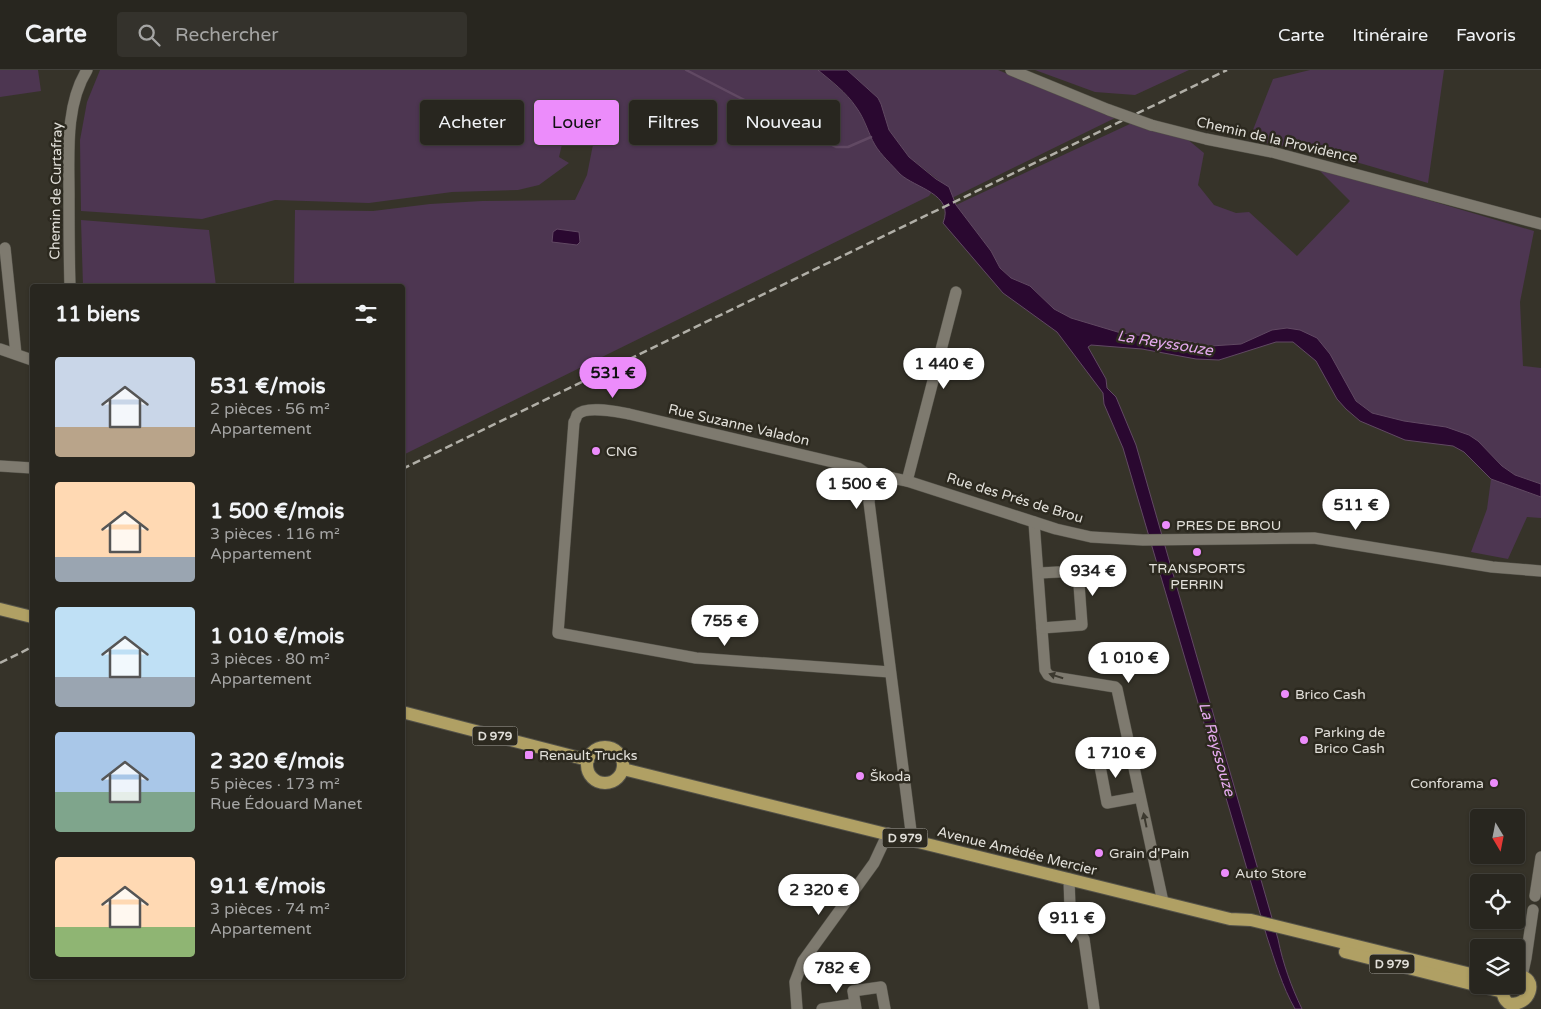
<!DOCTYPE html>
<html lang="fr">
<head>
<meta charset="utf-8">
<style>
  body { margin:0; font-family:"Varela Round",sans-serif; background:#34322c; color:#f1f3f6; height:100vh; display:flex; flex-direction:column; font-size:19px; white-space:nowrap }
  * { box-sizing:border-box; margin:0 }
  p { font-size:16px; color:#a5a5a4 }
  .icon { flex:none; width:28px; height:28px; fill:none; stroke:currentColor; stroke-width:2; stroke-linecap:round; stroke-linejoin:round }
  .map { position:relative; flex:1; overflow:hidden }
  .panel { position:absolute; left:30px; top:214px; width:375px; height:695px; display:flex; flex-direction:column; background:#28261f; border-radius:5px; box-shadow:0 1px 4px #0004,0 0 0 1px #44433d }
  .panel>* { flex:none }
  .hud { position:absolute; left:420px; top:30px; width:475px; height:45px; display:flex; gap:10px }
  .needle { width:32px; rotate:170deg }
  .fabs { position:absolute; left:1470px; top:739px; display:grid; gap:10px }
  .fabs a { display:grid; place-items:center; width:55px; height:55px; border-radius:5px; background:#28261f; box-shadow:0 1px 4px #0004,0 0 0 1px #44433d; font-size:25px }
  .price { position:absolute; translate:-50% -42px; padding:0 11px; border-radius:18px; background:#fff; color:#222; font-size:16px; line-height:32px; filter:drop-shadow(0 1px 2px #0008) }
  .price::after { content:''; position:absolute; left:50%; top:30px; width:15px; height:11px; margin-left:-8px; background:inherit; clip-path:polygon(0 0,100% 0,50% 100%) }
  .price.active { background:#ec8cfb; color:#111 }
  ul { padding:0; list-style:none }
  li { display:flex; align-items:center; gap:15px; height:125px; padding:0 25px }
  li span { display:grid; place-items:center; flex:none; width:140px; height:100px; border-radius:5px; color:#555 }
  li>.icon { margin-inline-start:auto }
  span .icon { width:60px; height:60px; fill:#fffc; stroke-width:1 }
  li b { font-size:21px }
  h2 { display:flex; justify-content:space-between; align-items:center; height:60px; padding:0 25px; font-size:21px }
  .pill { padding:0 18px; border-radius:5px; background:#28261f; box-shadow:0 1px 4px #0004,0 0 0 1px #44433d; font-size:18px; line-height:45px }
  .pill.active { background:#ec8cfb; color:#111 }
  header { display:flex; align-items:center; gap:30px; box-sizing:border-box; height:70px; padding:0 25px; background:#28261f; border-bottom:1px solid #44433d }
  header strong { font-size:24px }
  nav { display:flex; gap:28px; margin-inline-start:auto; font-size:18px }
  .search { width:350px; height:45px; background:#34322c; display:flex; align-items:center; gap:12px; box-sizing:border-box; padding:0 18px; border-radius:5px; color:#a5a5a4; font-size:19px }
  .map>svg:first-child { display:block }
  .green { fill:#4d3651 }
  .water { fill:#2a0830; stroke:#614963 }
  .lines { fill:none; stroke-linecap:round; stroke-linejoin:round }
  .stream { stroke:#614963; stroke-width:2.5 }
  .minor-casing { stroke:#545249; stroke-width:12 }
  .primary-casing { stroke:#545249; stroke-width:14 }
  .minor { stroke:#7e7a6f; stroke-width:11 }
  .primary { stroke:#b0a064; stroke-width:12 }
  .rail { stroke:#b1afa7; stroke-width:2.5; stroke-dasharray:8 4; stroke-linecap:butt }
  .minor-bridge-casing { stroke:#545249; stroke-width:12; stroke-linecap:butt }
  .minor-bridge { stroke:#7e7a6f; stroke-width:11 }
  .oneway { fill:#3c392f }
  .poi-dot { fill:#ec8cfb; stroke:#2c291f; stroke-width:2 }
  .labels { text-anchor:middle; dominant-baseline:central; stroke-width:5; stroke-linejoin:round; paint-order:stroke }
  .shield { fill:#2c291f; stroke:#aba9a2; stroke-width:1 }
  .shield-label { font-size:12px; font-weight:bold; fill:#e2e0da }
  .street-label { font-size:14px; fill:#e2e0da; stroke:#2c291f }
  .poi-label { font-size:14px; fill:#e2e0da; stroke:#2c291f; text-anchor:start }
  .water-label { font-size:15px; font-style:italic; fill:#e4a9ed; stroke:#2c291f }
</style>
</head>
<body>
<header>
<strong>Carte</strong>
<div class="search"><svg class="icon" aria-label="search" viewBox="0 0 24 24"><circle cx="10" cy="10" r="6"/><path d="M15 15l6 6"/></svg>Rechercher</div>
<nav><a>Carte</a><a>Itinéraire</a><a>Favoris</a></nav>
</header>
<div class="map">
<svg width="1541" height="939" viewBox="0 0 1541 939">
  <rect width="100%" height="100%" fill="#363329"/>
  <g class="green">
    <path d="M0,0H38L41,21L0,27Z"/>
    <path d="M100,0H818C831,11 846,23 857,38C865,50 868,64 876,76C890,98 909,110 932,122L929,126L403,385L402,216H294L295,140L373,141L430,134L482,131L575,130L587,105L598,49L571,37L559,87L569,93L539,115L518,120L452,122L369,133L275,130L202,149L81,141L80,70L87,32Z"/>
    <path d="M847,0H998L1115,48L952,128L950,119L909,87L889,60L881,34L878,28Z"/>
    <path d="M1035,0H1189L1135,25L1095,22Z"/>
    <path d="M1310,0H1444L1428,113L1308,78L1306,80L1249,70L1273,9Z"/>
    <path d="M1132,53L1187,69L1204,83L1198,115L1214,135L1236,143L1249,142L1297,186L1350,131L1316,97L1534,161L1520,232L1523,296L1541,298V414L1515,405L1502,396L1478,371L1372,343L1356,331L1349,320L1287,258L1273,260L1241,274L1211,276L1185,271L1121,263L1071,248L1054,239L1030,216L1011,208L1000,198L991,181L956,135Z"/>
    <path d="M81,150L209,160L216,216H83Z"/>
    <path d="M1491,409L1541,427V448L1527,447L1508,489L1471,482L1487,439Z"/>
  </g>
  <g class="water">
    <path d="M818,0H847L878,28L881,34L889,60L909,87L936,109L949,117L956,135L991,181L1000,198L1011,208L1030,216L1054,239L1071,248L1121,263L1185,271L1211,276L1241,274L1272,260L1287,258L1300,260L1317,268L1330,284L1356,331L1372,343L1404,351L1446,357L1469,365L1478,371L1502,396L1515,405L1541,414V427L1491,409L1464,382L1453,376L1405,370L1360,351L1346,339L1337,329L1316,291L1293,272H1276L1219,290L1196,289L1142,279L1091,275L1088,277L1106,309L1107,318L1116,327L1136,375L1278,869C1283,894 1291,916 1302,939H1295C1282,916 1275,891 1267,867L1123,378L1104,334L1103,323L1057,262L1003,223L943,153C955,124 915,118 900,104C892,95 881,85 875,75C868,63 865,49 856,37C846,22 831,11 818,0Z"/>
    <path d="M557,159L579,162L580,172L577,175L552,172L553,162Z"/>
  </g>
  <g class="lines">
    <path class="stream" d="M686,0L836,77H848L871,67"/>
    <defs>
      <g id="minor">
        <path d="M1011,0L1109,40"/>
        <path d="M1151,55L1206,69L1272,82L1541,154"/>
        <path d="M5,178L16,284"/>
        <path d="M70,216C69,185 69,155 69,124C69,84 65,35 87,0"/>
        <path d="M0,279L32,290"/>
        <path d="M0,396L32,398"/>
        <path d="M872,408L858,398L629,344C617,342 586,335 577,345C577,345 575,351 574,352L558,563L696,588L890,602"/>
        <path d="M907,411L956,222"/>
        <path d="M1034,452L1045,600L1048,605L1053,607L1115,617L1117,619L1163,832"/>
        <path d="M1039,503L1078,501L1082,555L1042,558"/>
        <path d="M1132,684L1099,691L1107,733L1140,727"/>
        <path d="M912,769L869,432L872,408H892L907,411L1056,459L1091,467L1143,470L1314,468L1492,497L1541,501"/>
        <path d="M1069,809L1070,838L1074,854L1084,869L1094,939"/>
        <path d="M1535,826L1541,787"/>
        <path d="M1522,906L1526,888L1533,840"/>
        <path d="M797,939L795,912L803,891L874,793L888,763"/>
        <path d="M822,939L855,934"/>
        <path d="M856,939L853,921L881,917L885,939"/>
      </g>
      <g id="primary">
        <path d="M0,539L32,547"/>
        <path d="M402,642L588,690"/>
        <circle cx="605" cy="695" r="18"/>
        <path d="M623,699L1230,849L1251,850L1479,906"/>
        <path d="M1345,882L1503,922"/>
        <path d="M1504,915C1502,922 1502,928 1508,933C1530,939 1541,905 1516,906"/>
      </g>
    </defs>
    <use href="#minor" class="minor-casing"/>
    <use href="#primary" class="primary-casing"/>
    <use href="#minor" class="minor"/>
    <use href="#primary" class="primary"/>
    <g class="rail">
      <path d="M402,399L1227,0"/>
      <path d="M0,593L32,577"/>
    </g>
    <defs>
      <path id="minor-bridge" d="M1109,40L1151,55"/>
    </defs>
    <use href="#minor-bridge" class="minor-bridge-casing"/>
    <use href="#minor-bridge" class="minor-bridge"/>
  </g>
  <defs><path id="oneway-solid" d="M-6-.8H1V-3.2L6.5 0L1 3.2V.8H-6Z" transform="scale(1.25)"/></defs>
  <g class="oneway">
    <use href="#oneway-solid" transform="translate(1056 606) rotate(-163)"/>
    <use href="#oneway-solid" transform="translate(1145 750) rotate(-102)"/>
  </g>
  <g class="poi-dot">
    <circle cx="596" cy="381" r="5"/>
    <circle cx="1166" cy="455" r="5"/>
    <circle cx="1197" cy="482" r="5"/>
    <circle cx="1285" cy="624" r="5"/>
    <circle cx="1304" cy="670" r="5"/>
    <rect x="524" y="680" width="10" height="10" rx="2.5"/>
    <circle cx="860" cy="706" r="5"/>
    <circle cx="1494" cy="713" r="5"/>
    <circle cx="1099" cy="783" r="5"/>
    <circle cx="1225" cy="803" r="5"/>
  </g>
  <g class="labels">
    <g class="shield">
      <rect x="472.5" y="656.5" width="45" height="19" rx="4"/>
      <rect x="882.5" y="758.5" width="45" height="19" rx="4"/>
      <rect x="1369.5" y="884.5" width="45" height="19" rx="4"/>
    </g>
    <g class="shield-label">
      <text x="495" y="666">D 979</text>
      <text x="905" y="768">D 979</text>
      <text x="1392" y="894">D 979</text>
    </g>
    <g class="street-label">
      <text transform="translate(1277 70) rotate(13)">Chemin de la Providence</text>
      <text transform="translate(56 121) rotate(-89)">Chemin de Curtafray</text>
      <text transform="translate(739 355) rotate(13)">Rue Suzanne Valadon</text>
      <text transform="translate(1015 428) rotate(17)">Rue des Prés de Brou</text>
      <text transform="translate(1017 781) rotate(14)">Avenue Amédée Mercier</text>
    </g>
    <g class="poi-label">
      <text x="606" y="381">CNG</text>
      <text x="1176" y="455">PRES DE BROU</text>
      <text x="1197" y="498" text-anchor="middle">TRANSPORTS<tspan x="1197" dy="16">PERRIN</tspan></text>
      <text x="1295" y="624">Brico Cash</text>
      <text x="1314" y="662">Parking de<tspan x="1314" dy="16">Brico Cash</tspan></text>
      <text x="539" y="685">Renault Trucks</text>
      <text x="870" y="706">Škoda</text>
      <text x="1484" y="713" text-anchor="end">Conforama</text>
      <text x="1109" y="783">Grain d'Pain</text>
      <text x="1235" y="803">Auto Store</text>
    </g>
    <g class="water-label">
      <text transform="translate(1165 273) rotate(9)">La Reyssouze</text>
      <text transform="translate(1217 679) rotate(74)">La Reyssouze</text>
    </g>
  </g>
</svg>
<div class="fabs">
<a><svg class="needle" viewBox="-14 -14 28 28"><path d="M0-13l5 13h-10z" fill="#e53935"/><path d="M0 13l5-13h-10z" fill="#a5a5a4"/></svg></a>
<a><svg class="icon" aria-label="locate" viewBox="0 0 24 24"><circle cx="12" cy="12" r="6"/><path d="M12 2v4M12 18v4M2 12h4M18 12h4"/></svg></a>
<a><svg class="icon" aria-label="layers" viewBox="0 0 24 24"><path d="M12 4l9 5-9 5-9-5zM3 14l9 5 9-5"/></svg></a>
</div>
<b class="price" style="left:944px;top:320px">1 440 €</b>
<b class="price active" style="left:613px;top:329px">531 €</b>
<b class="price" style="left:857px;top:440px">1 500 €</b>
<b class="price" style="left:1356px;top:461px">511 €</b>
<b class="price" style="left:1093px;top:527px">934 €</b>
<b class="price" style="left:725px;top:577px">755 €</b>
<b class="price" style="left:1129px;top:614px">1 010 €</b>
<b class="price" style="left:1116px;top:709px">1 710 €</b>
<b class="price" style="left:819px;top:846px">2 320 €</b>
<b class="price" style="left:1072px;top:874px">911 €</b>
<b class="price" style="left:837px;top:924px">782 €</b>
<div class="hud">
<a class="pill">Acheter</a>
<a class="pill active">Louer</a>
<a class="pill">Filtres</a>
<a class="pill">Nouveau</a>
</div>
<section class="panel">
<h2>11 biens<svg class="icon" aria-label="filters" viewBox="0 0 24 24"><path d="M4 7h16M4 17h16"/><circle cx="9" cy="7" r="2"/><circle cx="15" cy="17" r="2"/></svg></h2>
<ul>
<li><span style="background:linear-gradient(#c9d6e8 70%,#b9a48a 0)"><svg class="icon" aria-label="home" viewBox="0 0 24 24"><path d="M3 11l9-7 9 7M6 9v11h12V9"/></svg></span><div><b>531 €/mois</b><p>2 pièces · 56 m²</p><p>Appartement</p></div></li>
<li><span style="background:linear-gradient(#ffd9b3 75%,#9aa5b1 0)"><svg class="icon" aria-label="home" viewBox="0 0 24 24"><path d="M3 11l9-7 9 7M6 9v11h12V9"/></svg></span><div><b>1 500 €/mois</b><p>3 pièces · 116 m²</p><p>Appartement</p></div></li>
<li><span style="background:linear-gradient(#bfe0f5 70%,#9aa5b1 0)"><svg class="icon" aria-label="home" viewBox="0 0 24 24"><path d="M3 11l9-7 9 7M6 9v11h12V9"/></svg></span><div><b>1 010 €/mois</b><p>3 pièces · 80 m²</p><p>Appartement</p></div></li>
<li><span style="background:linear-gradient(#a9c7e8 60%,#7fa58c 0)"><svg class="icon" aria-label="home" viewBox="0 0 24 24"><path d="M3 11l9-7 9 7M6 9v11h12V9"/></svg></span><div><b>2 320 €/mois</b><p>5 pièces · 173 m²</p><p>Rue Édouard Manet</p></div></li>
<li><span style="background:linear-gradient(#ffd9b3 70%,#8fb573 0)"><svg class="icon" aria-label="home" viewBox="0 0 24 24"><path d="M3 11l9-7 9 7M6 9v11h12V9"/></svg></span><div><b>911 €/mois</b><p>3 pièces · 74 m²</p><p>Appartement</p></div></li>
</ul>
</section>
</div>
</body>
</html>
